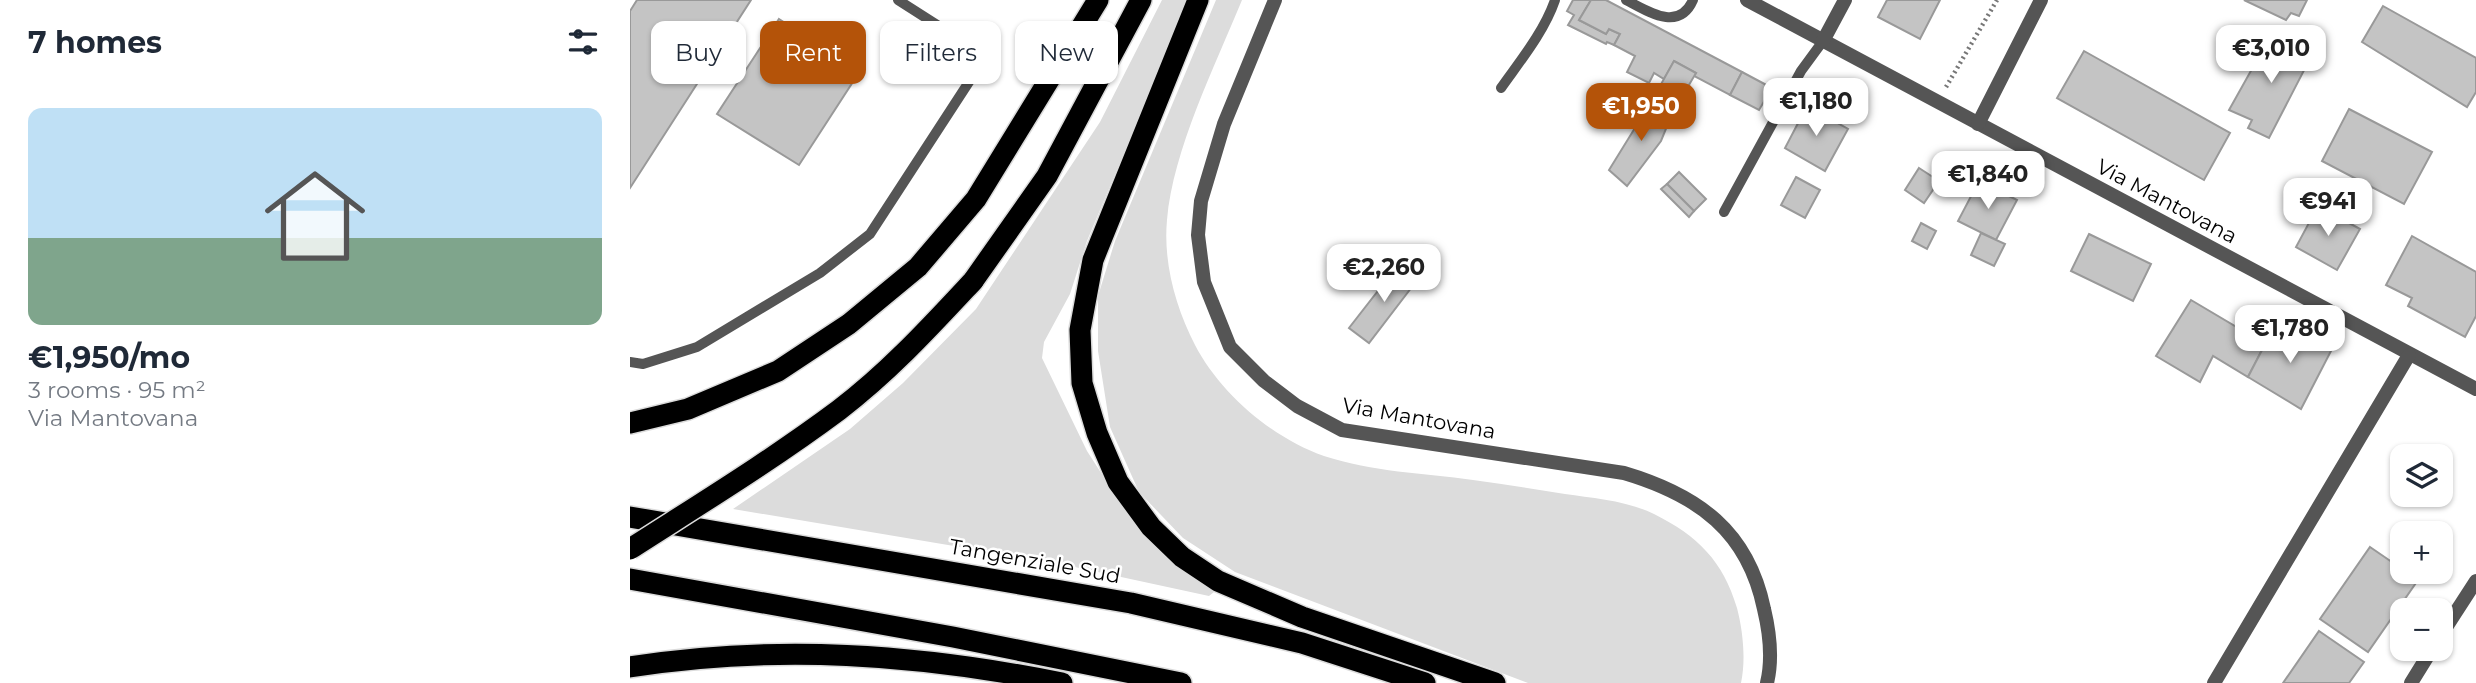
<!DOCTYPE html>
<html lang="en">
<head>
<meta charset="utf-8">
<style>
  body { margin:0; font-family:Montserrat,sans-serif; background:#f2f2f3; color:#1f2937; height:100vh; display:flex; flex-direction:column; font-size:26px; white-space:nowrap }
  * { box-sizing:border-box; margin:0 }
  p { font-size:23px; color:#747a83 }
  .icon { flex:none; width:38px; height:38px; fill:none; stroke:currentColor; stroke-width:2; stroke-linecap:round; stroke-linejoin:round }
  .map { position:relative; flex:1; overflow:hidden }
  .side { display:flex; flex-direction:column; background:#fff; width:630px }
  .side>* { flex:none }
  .guide { position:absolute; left:21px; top:21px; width:665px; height:63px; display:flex; gap:14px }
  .fabs { position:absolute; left:1760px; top:444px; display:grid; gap:14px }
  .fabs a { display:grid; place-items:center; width:63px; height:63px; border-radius:14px; background:#fff; box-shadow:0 2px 5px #0004; font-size:35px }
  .price { position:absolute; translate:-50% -60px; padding:0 16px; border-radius:14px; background:#fff; color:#222; font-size:23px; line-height:46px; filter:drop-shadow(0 2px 4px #0008) }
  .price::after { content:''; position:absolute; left:50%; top:42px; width:21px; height:16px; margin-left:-10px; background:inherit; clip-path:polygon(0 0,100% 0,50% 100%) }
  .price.selected { background:#b45309; color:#fff }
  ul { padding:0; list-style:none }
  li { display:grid; align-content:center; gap:14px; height:371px; padding:0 28px }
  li+li { border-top:2px solid #e0e1e3 }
  li span { display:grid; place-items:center; height:217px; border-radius:14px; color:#555 }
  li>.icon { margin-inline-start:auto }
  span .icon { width:126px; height:126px; fill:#fffc; stroke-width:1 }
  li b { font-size:30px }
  h2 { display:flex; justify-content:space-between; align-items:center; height:84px; padding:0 28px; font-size:30px }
  .pill { padding:0 24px; border-radius:14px; background:#fff; box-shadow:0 2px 5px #0004; font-size:24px; line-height:63px }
  .pill.selected { background:#b45309; color:#fff }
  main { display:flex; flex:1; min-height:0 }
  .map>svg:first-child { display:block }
  .green { fill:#dcdcdc }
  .building { fill:#c4c4c4; stroke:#999; stroke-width:2 }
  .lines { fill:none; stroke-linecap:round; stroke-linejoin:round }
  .highway-casing { stroke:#dbdbdb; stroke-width:24 }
  .path { stroke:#777; stroke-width:4.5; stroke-dasharray:2 3.5; stroke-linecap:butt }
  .lane { stroke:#555; stroke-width:10 }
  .street { stroke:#555; stroke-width:14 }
  .highway { stroke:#000; stroke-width:21 }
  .highway-bridge-casing { stroke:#dbdbdb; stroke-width:24; stroke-linecap:butt }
  .highway-bridge { stroke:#000; stroke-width:21 }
  .labels { text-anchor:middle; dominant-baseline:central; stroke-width:5; stroke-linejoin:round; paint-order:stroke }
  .street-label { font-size:21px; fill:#000; stroke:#fff }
</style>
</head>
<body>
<main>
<section class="side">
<h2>7 homes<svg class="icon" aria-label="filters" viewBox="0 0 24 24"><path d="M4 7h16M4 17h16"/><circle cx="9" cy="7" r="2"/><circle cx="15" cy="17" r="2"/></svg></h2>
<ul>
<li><span style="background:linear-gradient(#bfe0f5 60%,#7fa58c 0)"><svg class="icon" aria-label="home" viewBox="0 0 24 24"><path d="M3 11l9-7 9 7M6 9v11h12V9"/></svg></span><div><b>€1,950/mo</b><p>3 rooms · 95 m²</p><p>Via Mantovana</p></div></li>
</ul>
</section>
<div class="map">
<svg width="1846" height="683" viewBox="0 0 1846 683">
  <rect width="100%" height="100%" fill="#fff"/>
  <g class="green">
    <path d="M532,0H558L457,241L440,294L414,342L412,358L457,451L475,479L584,592L579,596L431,564L103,509L220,429L273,383L346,309L470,122Z"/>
    <path d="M586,0H612C585,66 543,150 537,220C533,263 546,308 565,345C590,393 642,438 694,456C743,472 793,473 843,480C874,484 904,489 935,494C963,498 998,501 1024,514C1068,536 1093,561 1107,608C1113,631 1116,660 1111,683H898L605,572L553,538L509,492L480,427L468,351V296L485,241Z"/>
  </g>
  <g class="building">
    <path d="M7,0H121L0,188V11Z"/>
    <path d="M943,0H961L949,20L976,34L979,29L990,34L984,45L977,42L976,44L938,25L944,15L937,11Z"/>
    <path d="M961,0H976L1112,72L1100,95L1064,76L1066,73L1044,61L1034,79L1024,73L1019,83L997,72L1005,56L984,45L990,34L979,29L976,34L949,20Z"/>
    <path d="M1257,0H1310L1290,39L1248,17Z"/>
    <path d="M1614,0H1677L1669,16L1661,13L1656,20Z"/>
    <path d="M1753,6L1846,58V92L1837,107L1732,42Z"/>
    <path d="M149,19L230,71L169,165L87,114Z"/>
    <path d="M1641,35L1660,49L1665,40L1684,51L1639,138L1618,128L1622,120L1599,110Z"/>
    <path d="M1454,51L1600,133L1574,180L1427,98Z"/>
    <path d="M1044,61L1066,73L1042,114L1021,102Z"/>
    <path d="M1112,72L1142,88L1129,110L1100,95Z"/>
    <path d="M1021,102L1042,114L1031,141L997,186L979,170Z"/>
    <path d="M1177,106L1218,129L1195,171L1155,148Z"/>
    <path d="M1719,109L1802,152L1774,204L1692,161Z"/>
    <path d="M1289,168L1309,181L1294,203L1275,190Z"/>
    <path d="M1049,172L1076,199L1064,211L1037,184Z"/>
    <path d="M1166,177L1190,190L1175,218L1151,205Z"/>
    <path d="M1349,181L1387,200L1366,240L1328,221Z"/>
    <path d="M1037,184L1064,211L1059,217L1031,189Z"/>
    <path d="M1688,206L1730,229L1707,270L1666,247Z"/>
    <path d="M1291,223L1306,231L1297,249L1282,241Z"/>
    <path d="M1351,233L1375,244L1364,266L1341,255Z"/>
    <path d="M1459,234L1521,264L1503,301L1441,271Z"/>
    <path d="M1782,236L1846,272V316L1835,337L1778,306L1782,298L1756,285Z"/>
    <path d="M769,264L788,279L739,343L719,328Z"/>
    <path d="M1561,300L1635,344L1618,377L1583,356L1570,382L1526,356Z"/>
    <path d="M1645,325L1702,349L1671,409L1618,377Z"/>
    <path d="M1740,547L1788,580L1738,652L1690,619Z"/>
    <path d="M1689,631L1734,662L1719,683H1653Z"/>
  </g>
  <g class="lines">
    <defs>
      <g id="highway">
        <path d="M568,0L463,260L450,330L452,383L467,433L488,482L521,527L552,557L588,581L672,617L865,683"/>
        <path d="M343,281L417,176L511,0"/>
        <path d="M0,423L58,409L148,371L219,324L288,267L346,199L468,0"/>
        <path d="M0,517L501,603L672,643L795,683"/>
        <path d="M0,579L323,637L551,683"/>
        <path d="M0,667C147,644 287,654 432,683"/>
      </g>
    </defs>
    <use href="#highway" class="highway-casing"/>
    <path class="path" d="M1316,87L1367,0"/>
    <g class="lane">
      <path d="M996,0C1019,12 1049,32 1063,0"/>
      <path d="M871,88C890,61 914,32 925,0"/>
      <path d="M1094,212L1171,71L1193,41"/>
      <path d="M0,362L13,364L67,347L190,273L240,234L350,65L340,46L268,0"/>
    </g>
    <g class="street">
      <path d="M645,0L594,124L571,201L568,235L574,282L600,347L634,381L667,406L712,430L994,473C1068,495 1118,531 1134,609C1140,634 1143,658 1137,683"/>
      <path d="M1117,0L1846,389"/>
      <path d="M1193,41L1215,0"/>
      <path d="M1348,124L1411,0"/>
      <path d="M1811,635L1846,581"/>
      <path d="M1584,683L1779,355"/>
      <path d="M1781,683L1802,649"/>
    </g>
    <use href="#highway" class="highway"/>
    <defs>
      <path id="highway-bridge" d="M0,549C70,504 142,460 209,410C259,372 301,326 343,281"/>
    </defs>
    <use href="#highway-bridge" class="highway-bridge-casing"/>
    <use href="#highway-bridge" class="highway-bridge"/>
  </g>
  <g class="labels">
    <g class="street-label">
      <text transform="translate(1537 201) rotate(28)">Via Mantovana</text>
      <text transform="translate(789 418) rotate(10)">Via Mantovana</text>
      <text transform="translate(405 561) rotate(10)">Tangenziale Sud</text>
    </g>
  </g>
</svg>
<div class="fabs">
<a><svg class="icon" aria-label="layers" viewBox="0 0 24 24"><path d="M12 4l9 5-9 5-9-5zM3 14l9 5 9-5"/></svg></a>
<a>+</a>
<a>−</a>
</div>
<b class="price" style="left:1641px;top:85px">€3,010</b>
<b class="price" style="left:1186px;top:138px">€1,180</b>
<b class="price selected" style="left:1011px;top:143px">€1,950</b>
<b class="price" style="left:1358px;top:211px">€1,840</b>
<b class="price" style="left:1698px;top:238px">€941</b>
<b class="price" style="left:754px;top:304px">€2,260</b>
<b class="price" style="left:1660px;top:365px">€1,780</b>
<div class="guide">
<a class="pill">Buy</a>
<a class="pill selected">Rent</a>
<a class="pill">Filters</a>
<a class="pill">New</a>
</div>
</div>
</main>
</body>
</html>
